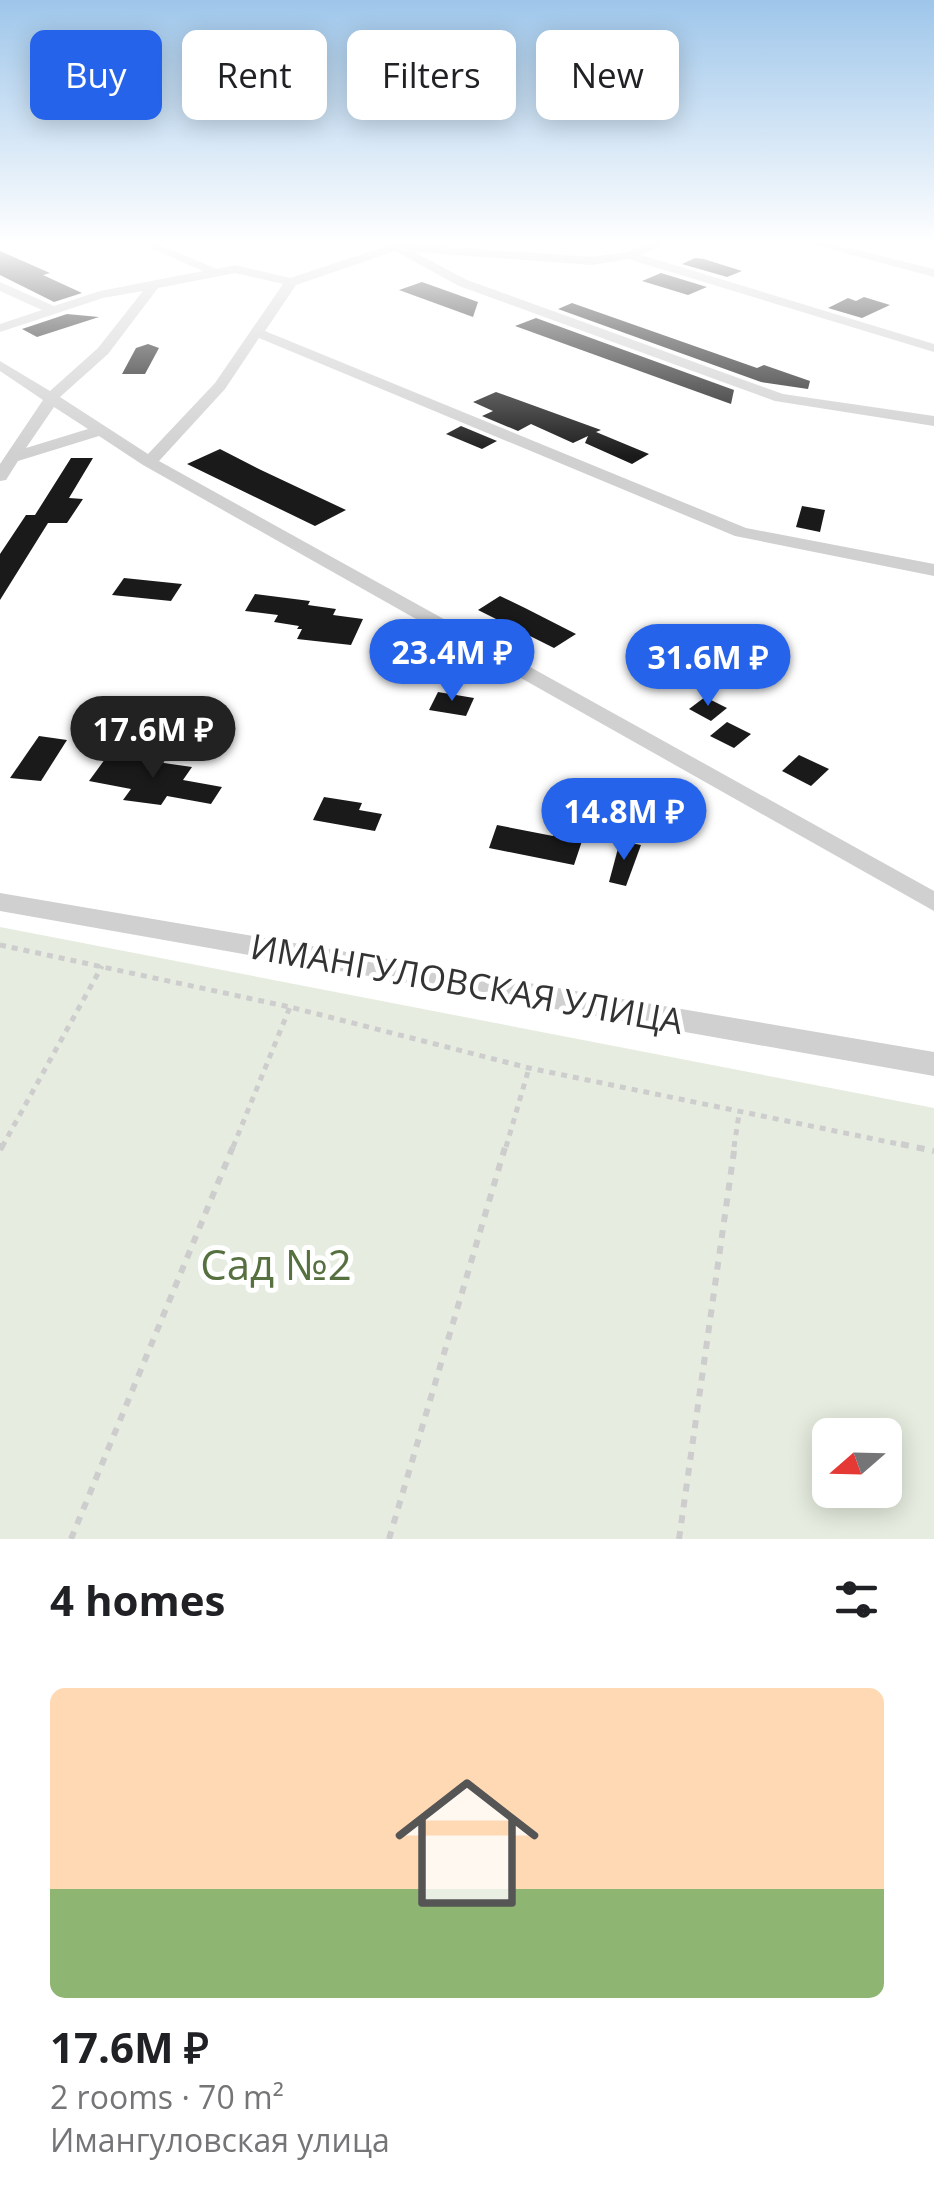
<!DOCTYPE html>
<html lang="en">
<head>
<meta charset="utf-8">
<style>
  body { margin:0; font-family:"Open Sans",sans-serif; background:#f2f2f2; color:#202124; height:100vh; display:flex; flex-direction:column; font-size:38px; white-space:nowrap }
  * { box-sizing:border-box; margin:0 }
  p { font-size:32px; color:#757577 }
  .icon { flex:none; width:55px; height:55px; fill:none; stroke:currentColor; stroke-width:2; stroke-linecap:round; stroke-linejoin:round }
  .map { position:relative; height:1539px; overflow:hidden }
  .sheet { display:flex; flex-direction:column; background:#fff; flex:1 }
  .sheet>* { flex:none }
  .banner { position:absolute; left:30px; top:30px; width:875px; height:90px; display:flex; gap:20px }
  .needle { width:65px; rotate:250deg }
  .tools { position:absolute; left:812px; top:1418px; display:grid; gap:20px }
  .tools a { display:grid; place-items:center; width:90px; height:90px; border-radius:15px; background:#fff; box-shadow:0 5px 25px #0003; font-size:50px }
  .price { position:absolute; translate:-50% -85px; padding:0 22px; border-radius:35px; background:#2563eb; color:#fff; font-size:32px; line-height:65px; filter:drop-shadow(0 2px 5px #0008) }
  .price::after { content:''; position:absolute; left:50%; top:60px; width:30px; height:22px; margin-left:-15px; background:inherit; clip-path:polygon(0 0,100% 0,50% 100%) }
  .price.active { background:#222; color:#fff }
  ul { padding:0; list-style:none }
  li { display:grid; align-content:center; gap:20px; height:530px; padding:0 50px }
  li+li { border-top:2px solid #e0e0e0 }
  li span { display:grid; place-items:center; height:310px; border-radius:15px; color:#555 }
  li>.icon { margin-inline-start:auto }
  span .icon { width:180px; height:180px; fill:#fffc; stroke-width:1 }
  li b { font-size:42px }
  h2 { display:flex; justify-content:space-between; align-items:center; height:120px; padding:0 50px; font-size:42px }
  .pill { padding:0 35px; border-radius:15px; background:#fff; box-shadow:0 5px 25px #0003; font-size:35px; line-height:90px }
  .pill.active { background:#2563eb; color:#fff }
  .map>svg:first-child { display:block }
  .green { fill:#e6ecdf; fill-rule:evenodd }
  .building { fill:#1a1a1a }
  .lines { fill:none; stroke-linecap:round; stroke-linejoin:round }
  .path-far1 { stroke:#cdcdcd; stroke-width:5; stroke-dasharray:6 6; stroke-linecap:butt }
  .path { stroke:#cdcdcd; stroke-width:6; stroke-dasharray:8 8; stroke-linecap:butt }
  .minor { fill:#d0d0d0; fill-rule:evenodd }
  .labels { text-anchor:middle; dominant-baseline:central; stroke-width:10; stroke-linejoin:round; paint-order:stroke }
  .street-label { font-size:35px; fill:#333; stroke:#fff }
  .near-park-label { font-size:42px; fill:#56703f; stroke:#fff }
</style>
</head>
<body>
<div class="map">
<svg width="934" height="1539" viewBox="0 0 934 1539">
  <rect width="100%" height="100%" fill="#fff"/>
  <path class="green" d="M0,927L934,1108V1539H0ZM830,1435H885V1490H830Z"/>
  <g class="building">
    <path d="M0,251L50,273L43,275L82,293L54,302L0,275Z"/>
    <path d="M695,258L704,259L742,271L727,277L682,264Z"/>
    <path d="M661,273L707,287L688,295L642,281Z"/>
    <path d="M422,282L478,302L473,317L399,290Z"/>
    <path d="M864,297L890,305L862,318L828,308L848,298L856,301Z"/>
    <path d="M572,303L757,368L764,365L810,381L808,389L761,382L558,309Z"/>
    <path d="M67,314L99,317L37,337L22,329Z"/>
    <path d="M536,318L734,390L731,404L515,326Z"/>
    <path d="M148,344L159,348L145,374H122L136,348Z"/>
    <path d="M496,392L601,430L596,432L649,454L632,464L585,443L588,436L573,443L531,424L518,431L482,416L493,411L473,402Z"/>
    <path d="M461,426L497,441L482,449L446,434Z"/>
    <path d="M220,449L261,470L346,510L315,526L187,464Z"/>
    <path d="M71,458H93L69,498L83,499L67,523H48L0,600V554L26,515H35Z"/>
    <path d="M802,506L825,510L820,532L796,527Z"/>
    <path d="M124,578L182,584L171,601L112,595Z"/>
    <path d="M255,594L310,601L308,605L336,609L333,615L363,619L351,645L297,639L302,629H297L299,626L274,622L278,615L245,611Z"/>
    <path d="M500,596L525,608L576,634L554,648L478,610Z"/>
    <path d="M438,692L474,698L466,716L429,710Z"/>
    <path d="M705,697L727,708L711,721L689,709Z"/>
    <path d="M727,722L751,734L734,748L710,736Z"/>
    <path d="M39,736L67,740L41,781L10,778Z"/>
    <path d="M108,755L192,767L183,780L222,787L211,804L167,796L161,805L123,800L131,789L89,781Z"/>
    <path d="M799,755L829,769L811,786L782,771Z"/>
    <path d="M324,797L362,803L359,810L382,814L375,831L313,820Z"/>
    <path d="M497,825L553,836L556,829L584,835L574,865L489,848Z"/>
    <path d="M620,841L641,845L626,886L609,882Z"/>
  </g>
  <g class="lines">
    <g class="path-far1">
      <path d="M0,945L290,1007L529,1068L913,1147"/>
      <path d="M2,1147L102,966"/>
      <path d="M233,1147L290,1007"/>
      <path d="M506,1147L529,1068"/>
      <path d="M734,1147L739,1114"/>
    </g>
    <g class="path">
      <path d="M901,1144L934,1151"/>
      <path d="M0,1150L3,1144"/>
      <path d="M71,1539L234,1144"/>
      <path d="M389,1539L506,1144"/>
      <path d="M679,1539L735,1144"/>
    </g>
    <g class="minor">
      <path d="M132,240H148L217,269L235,265L290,278L396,243L592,257L626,252L658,240H675L641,255L934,344V352L628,259L592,265L414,252L467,280L783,394L934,416V426L775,401L459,286L395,251L296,285L265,331L746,528L934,564V576L735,536L259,338L225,389L159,461L934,891V911L143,465L99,436L18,461L6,480L0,481V464L43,400L0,371V361L50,391L98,348L143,291L103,298L0,332V324L42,310L0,291V282L54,306L100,291L203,271ZM235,273L283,284L215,383L148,454L60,397L108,354L158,288ZM54,407L88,429L26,448Z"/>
      <path d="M796,240H817L934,269V277Z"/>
      <path d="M0,893L934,1052V1076L0,911Z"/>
    </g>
  </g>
  <linearGradient id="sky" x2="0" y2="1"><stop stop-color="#9ec6ea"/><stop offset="0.53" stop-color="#fff"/><stop offset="1" stop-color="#fff" stop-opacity="0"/></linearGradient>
  <rect width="934" height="456" fill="url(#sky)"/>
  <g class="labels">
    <g class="street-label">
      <text transform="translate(467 983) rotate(10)">ИМАНГУЛОВСКАЯ УЛИЦА</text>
    </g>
    <g class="near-park-label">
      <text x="276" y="1263">Сад №2</text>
    </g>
  </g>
</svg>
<div class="tools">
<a><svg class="needle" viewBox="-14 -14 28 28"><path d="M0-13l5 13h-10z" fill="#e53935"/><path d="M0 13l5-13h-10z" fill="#757577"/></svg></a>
</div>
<b class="price" style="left:452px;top:704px">23.4M ₽</b>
<b class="price" style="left:708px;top:709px">31.6M ₽</b>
<b class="price active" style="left:153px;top:781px">17.6M ₽</b>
<b class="price" style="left:624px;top:863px">14.8M ₽</b>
<div class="banner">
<a class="pill active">Buy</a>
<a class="pill">Rent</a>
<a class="pill">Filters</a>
<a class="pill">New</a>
</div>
</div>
<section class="sheet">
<h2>4 homes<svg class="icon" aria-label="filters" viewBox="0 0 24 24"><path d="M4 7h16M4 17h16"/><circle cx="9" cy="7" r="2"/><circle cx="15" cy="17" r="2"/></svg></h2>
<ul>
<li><span style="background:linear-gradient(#ffd9b3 65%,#8fb573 0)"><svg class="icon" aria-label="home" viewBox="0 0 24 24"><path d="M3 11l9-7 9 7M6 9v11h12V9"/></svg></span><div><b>17.6M ₽</b><p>2 rooms · 70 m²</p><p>Имангуловская улица</p></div></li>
</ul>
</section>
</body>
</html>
